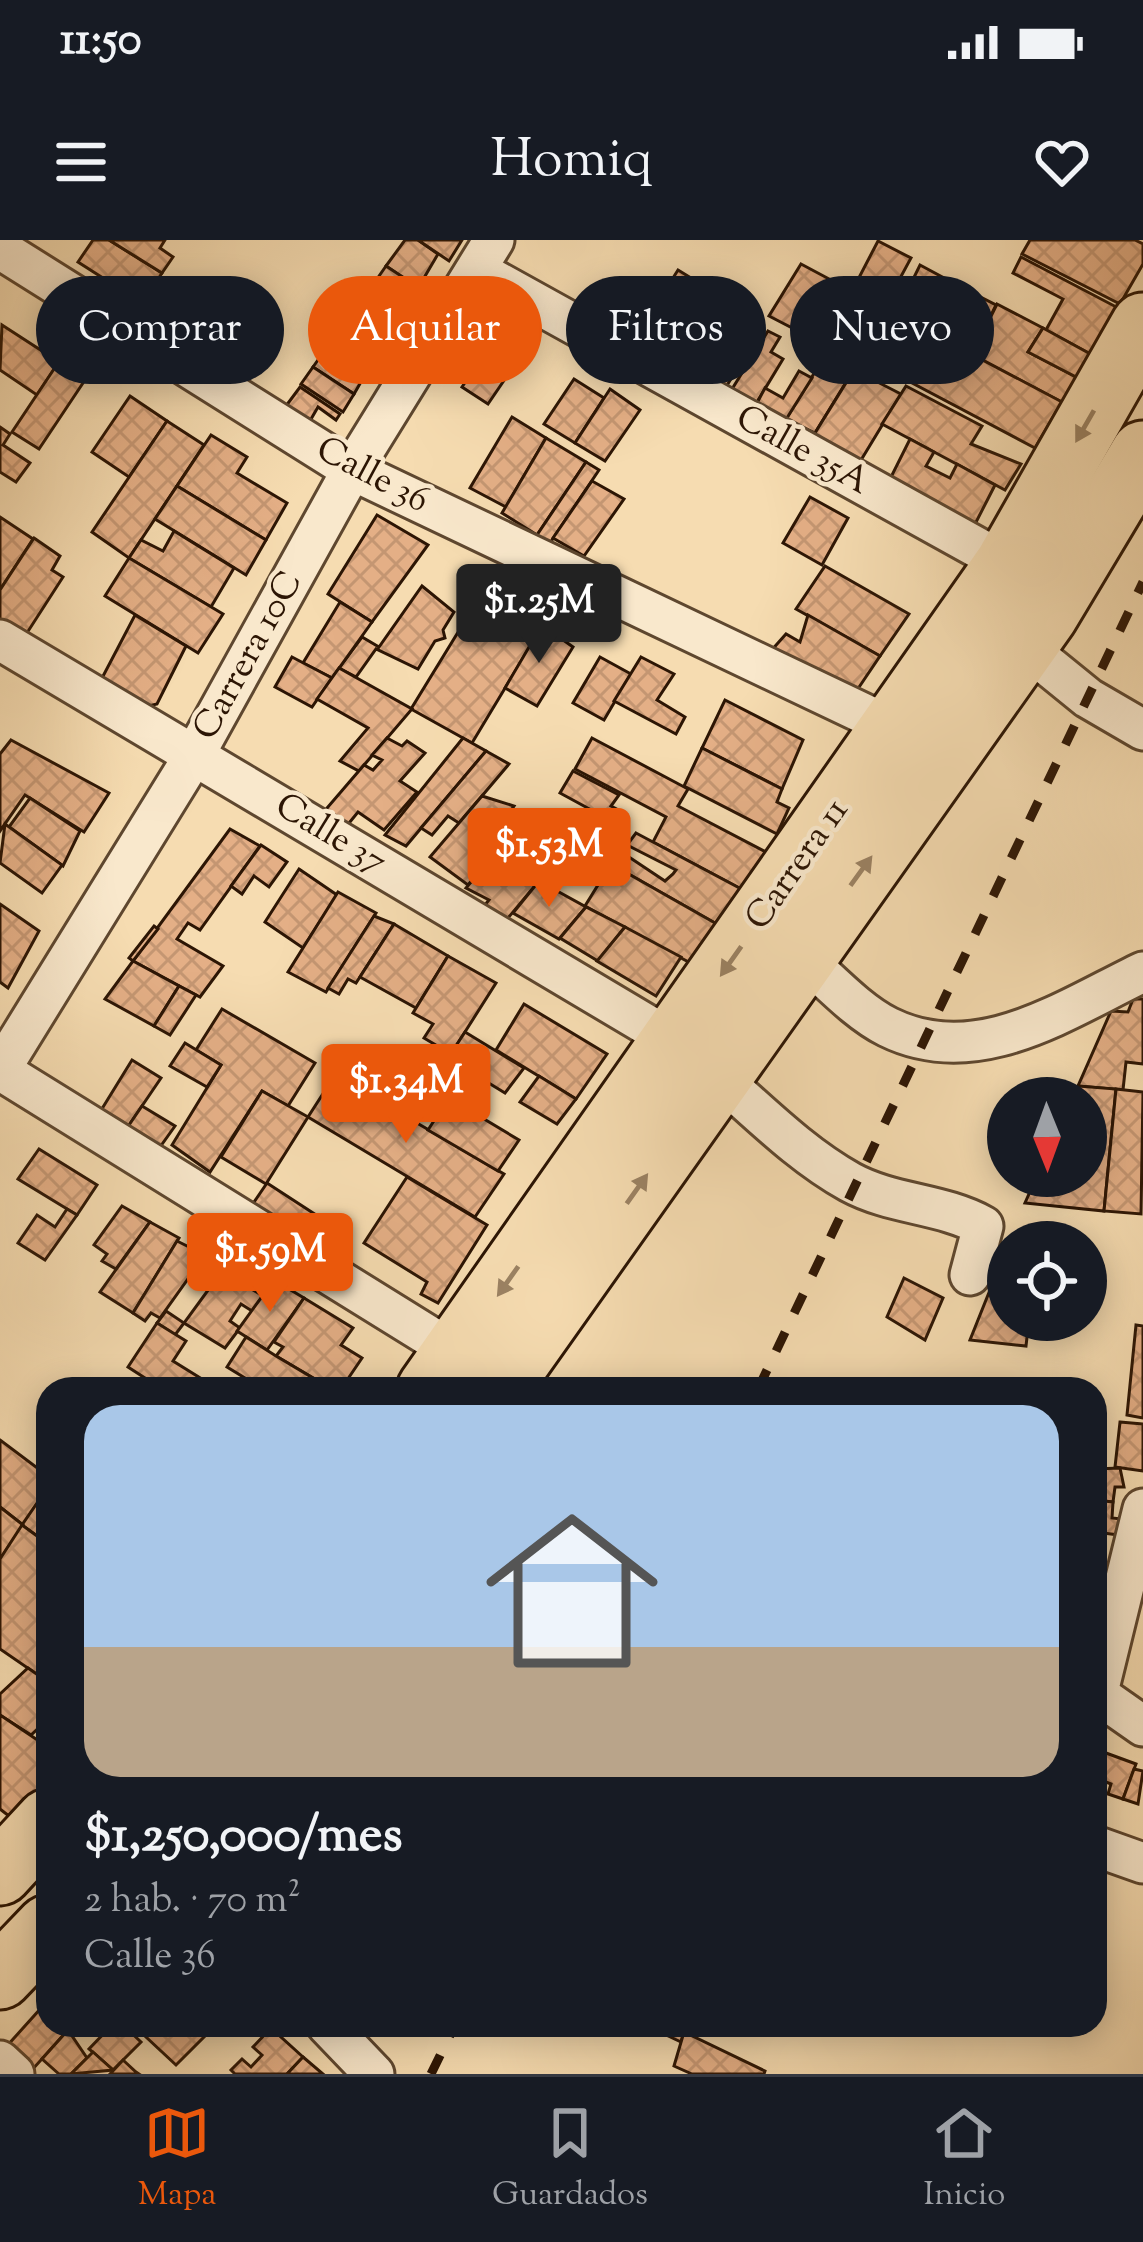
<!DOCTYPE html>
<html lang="es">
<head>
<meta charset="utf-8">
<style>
  body { margin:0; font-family:"Sorts Mill Goudy",serif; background:#242831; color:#f1f3f6; height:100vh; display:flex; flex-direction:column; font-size:45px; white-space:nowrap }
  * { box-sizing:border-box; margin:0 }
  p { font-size:39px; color:#9ea1a6 }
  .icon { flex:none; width:66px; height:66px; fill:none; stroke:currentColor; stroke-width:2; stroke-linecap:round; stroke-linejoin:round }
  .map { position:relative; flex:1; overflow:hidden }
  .sheet { position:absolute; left:36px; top:1137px; width:1071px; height:660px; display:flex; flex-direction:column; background:#171b24; border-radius:36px; box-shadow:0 6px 30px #0003 }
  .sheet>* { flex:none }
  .banner { position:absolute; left:36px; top:36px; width:1071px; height:108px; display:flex; gap:24px }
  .needle { width:78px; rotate:179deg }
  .buttons { position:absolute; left:987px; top:837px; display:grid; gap:24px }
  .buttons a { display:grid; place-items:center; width:120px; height:120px; border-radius:50%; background:#171b24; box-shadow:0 6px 30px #0003; font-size:60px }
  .price { position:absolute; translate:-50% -102px; padding:0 27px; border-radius:12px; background:#ea580c; color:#fff; font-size:39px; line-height:78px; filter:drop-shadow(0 3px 6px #0008) }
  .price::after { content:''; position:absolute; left:50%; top:72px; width:36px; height:27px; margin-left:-18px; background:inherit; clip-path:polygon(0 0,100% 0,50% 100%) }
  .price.current { background:#222; color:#fff }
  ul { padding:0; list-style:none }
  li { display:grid; align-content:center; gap:24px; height:636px; padding:0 48px }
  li+li { border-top:3px solid #363941 }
  li span { display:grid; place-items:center; height:372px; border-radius:36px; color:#555 }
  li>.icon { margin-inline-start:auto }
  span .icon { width:216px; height:216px; fill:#fffc; stroke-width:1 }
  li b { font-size:51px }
  .pill { padding:0 42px; border-radius:54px; background:#171b24; box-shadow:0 6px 30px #0003; font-size:42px; line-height:108px }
  .pill.current { background:#ea580c; color:#fff }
  .status { display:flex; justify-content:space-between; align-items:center; height:84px; padding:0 60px; background:#171b24; direction:ltr }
  .status svg { height:33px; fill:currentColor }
  header { display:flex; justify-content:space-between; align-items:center; height:156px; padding:0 48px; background:#171b24; font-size:54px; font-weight:600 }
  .tab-bar { display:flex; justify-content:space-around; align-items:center; height:168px; border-top:3px solid #363941; background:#171b24; font-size:33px; color:#9ea1a6 }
  .tab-bar a { display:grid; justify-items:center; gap:6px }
  .tab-bar .current { color:#ea580c }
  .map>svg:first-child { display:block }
  .building { fill:url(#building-cross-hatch); stroke:#2c1504; stroke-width:3 }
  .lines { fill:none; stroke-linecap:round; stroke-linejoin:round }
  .street-casing { stroke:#5e472f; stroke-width:45 }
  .primary-casing { stroke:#2c1504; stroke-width:69 }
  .street { stroke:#f9e8cc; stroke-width:39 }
  .primary { stroke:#f6dcb1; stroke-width:63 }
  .rail { stroke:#2c1504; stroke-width:9; stroke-dasharray:21 21; stroke-linecap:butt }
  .oneway { fill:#9b8263 }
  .labels { text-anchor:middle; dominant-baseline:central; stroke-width:9; stroke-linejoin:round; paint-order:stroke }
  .street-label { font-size:36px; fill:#2c1504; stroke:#f9e8cc }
</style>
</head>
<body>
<div class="status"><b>11:50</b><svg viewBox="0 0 49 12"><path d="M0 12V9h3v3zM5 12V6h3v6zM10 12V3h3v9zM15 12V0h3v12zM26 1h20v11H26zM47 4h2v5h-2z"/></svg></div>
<header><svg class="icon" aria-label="menu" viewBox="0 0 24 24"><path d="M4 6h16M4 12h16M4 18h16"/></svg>Homiq<svg class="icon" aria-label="heart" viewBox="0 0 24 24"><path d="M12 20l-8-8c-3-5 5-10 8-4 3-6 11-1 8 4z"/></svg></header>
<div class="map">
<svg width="1143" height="1834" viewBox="0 0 1143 1834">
  <defs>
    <pattern id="building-cross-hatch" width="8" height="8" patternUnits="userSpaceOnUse" patternTransform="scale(3)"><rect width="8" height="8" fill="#e4af86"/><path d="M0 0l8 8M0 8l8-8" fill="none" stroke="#c49672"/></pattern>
  </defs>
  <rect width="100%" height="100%" fill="#f6dcb1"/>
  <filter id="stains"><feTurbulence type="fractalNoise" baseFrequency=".00167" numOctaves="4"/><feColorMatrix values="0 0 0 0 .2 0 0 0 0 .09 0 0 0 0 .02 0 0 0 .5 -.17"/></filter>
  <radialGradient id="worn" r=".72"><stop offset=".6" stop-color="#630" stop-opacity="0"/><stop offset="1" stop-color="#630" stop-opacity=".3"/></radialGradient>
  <g class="building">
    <path d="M93,0H109L162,33L142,63L78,22Z"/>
    <path d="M165,0L160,8L173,17L162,33L109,0Z"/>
    <path d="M405,0H418L438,14L418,48L386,26Z"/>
    <path d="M418,0H462L449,21Z"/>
    <path d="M1030,0H1135L1143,4V24L1120,64L1022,14Z"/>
    <path d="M878,1L911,18L884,68L852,51Z"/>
    <path d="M1021,17L1122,70L1096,117L1046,90L1063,59L1013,33Z"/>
    <path d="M801,24L831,40L800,92L769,76Z"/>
    <path d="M920,25L957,45L933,94L896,74Z"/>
    <path d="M386,26L430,55L398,110L350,78Z"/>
    <path d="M678,30L722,57L684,120L639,92Z"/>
    <path d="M957,45L996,65L972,115L933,94Z"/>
    <path d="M229,51L279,81L238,144L188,113Z"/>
    <path d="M997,64L1043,88L1028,112L1080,139L1075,169L972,115Z"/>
    <path d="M856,65L884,80L815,193L786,179Z"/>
    <path d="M713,72L755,100L726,147L684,120Z"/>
    <path d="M892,72L1062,162L1035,208L863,117Z"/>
    <path d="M480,81L488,84L450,140L443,135Z"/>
    <path d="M344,83L381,107L354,154L313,127Z"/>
    <path d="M2,85L59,122L37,155L0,130Z"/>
    <path d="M1043,88L1094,116L1080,139L1028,112Z"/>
    <path d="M768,91L780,97L771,112L783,119L754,167L729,154Z"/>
    <path d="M499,92L528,105L488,164L462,147Z"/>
    <path d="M68,108L95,125L39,209L12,192Z"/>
    <path d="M313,127L354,154L343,172L301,144Z"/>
    <path d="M854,130L901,154L855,230L807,206Z"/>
    <path d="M799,131L812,138L785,181L756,165L765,148L783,158Z"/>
    <path d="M574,139L604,158L575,203L544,184Z"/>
    <path d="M906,146L982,186L971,204L1021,224L1005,250L882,184Z"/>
    <path d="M300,147L340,174L336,180L318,167L307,186L283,170Z"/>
    <path d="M610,149L640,170L605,221L575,203Z"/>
    <path d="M130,156L167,181L129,237L92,212Z"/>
    <path d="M512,177L546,198L506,267L470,248Z"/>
    <path d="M167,181L204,205L129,318L92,292Z"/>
    <path d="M0,187L10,194L3,205L30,223L16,242L0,232Z"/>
    <path d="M211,195L247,217L237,233L287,263L266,300L177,246Z"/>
    <path d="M546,198L586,222L537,295L502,273Z"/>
    <path d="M910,199L934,212L926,226L950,238L957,224L995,245L971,292L886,247Z"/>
    <path d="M586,222L599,230L550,303L537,295Z"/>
    <path d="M592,241L624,259L584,316L553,298Z"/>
    <path d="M177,246L266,300L246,335L155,279Z"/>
    <path d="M810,257L848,278L822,325L783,303Z"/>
    <path d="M377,275L428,305L372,382L328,354Z"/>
    <path d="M0,277L33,299L0,350Z"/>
    <path d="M174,291L234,328L211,367L129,318L141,300L163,311Z"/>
    <path d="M34,298L60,316L52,330L63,337L25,396L0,379V350Z"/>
    <path d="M129,318L223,374L198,413L105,356Z"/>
    <path d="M825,326L909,374L880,416L796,369Z"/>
    <path d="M490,340L549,375L472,503L411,469Z"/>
    <path d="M422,346L454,372L443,390L445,398L435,401L418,429L376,409L356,437L339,428L362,397L379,407Z"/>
    <path d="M340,362L372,382L332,438L303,423Z"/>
    <path d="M135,375L186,406L157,464L145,467L101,440Z"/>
    <path d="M808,375L880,416L851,459L769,413L786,394L800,402Z"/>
    <path d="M542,385L573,407L537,466L505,448Z"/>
    <path d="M292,417L332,438L312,467L275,447Z"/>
    <path d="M600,417L631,434L604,480L573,463Z"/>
    <path d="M641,417L674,434L657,460L685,477L676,494L614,461Z"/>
    <path d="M339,428L412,469L359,531L340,521L368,488L317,459Z"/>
    <path d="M725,460L803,500L782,549L702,508Z"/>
    <path d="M387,498L402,506L407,501L425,513L400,541L417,552L384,590L358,572L345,588L321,575L364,525L373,530L382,520L372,515Z"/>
    <path d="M463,498L486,511L406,606L385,595Z"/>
    <path d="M592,498L688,549L678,566L766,612L745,651L653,602L666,577L575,529Z"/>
    <path d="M11,500L109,553L84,592L25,555L0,591V514Z"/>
    <path d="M702,508L782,549L777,562L789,568L777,594L684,546Z"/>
    <path d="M486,511L509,524L459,583L448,576L432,595L421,588Z"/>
    <path d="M573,531L619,555L611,566L626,574L619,585L560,553Z"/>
    <path d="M482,556L514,566L510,572L523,580L468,645L430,617Z"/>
    <path d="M30,558L80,591L63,626L9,587Z"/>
    <path d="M5,584L62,625L42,653L0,623Z"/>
    <path d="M230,589L260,606L200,690L188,683L177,699L223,726L200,757L133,721Z"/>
    <path d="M636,593L745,651L722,687L611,624L620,611L665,641L673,634L676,630L627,605Z"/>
    <path d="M510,595L548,631L539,641L493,616Z"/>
    <path d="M573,603L581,607L548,646L539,641Z"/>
    <path d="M261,605L287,622L269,647L254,636L242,654L231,646Z"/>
    <path d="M493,616L539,641L503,684L479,672L489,660L466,648Z"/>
    <path d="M611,624L722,687L696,726L585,666Z"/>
    <path d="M299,629L337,655L303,708L265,682Z"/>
    <path d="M539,641L586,667L559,699L513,673Z"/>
    <path d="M338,652L376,673L326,752L288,732Z"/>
    <path d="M0,664L39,691L8,748L0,742Z"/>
    <path d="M586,667L625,687L598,721L560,698Z"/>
    <path d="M374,676L394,684L356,743L348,739L339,754L328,748Z"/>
    <path d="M394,684L448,716L416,768L360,737Z"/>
    <path d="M154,686L158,689L133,721L129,718Z"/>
    <path d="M625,687L681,717L656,756L597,721Z"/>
    <path d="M448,716L496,743L451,814L424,798L433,784L413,773Z"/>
    <path d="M133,721L179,746L154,786L105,759Z"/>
    <path d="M179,746L196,755L170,795L154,786Z"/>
    <path d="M1133,759H1143V824L1126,822L1123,850L1078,846L1111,771L1128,772Z"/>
    <path d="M524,764L607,814L576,859L496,810Z"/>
    <path d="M222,769L315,823L288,866L262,851L210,932L172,905L221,825L196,810Z"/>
    <path d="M465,792L524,828L505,853L448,818Z"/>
    <path d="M185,803L221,825L207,847L170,826Z"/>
    <path d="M132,820L161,838L127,888L100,872Z"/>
    <path d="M335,835L504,934L475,977L308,877Z"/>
    <path d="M539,836L576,859L557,884L520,862Z"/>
    <path d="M1078,846L1116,849L1104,971L1025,963L1037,936H1086V858H1072Z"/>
    <path d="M1116,849L1143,852L1141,974L1104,971Z"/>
    <path d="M262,851L308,877L266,944L221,917Z"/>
    <path d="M449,858L519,900L498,931L428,890Z"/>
    <path d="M142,866L175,886L160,907L127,888Z"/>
    <path d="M39,909L97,945L77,975L18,939Z"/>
    <path d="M407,937L487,985L438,1063L421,1054L427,1042L364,1003Z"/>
    <path d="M267,943L333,986L319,1007L252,965Z"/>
    <path d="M122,966L150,982L116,1029L102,1021L107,1014L94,1005Z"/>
    <path d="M67,969L77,975L45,1020L18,1003L37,975L55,987Z"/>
    <path d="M150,982L179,998L133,1073L100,1052Z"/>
    <path d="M177,1001L205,1015L160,1078L151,1073L145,1081L133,1073Z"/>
    <path d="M1000,1025H1008V1080H1029L1026,1106L970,1100Z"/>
    <path d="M222,1031L263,1056L252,1071L241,1064L230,1081L240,1088L225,1108L184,1083Z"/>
    <path d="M904,1038L943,1058L925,1100L887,1077Z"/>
    <path d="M274,1040L304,1058L267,1110L237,1091Z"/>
    <path d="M304,1058L353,1088L341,1105L362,1118L341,1149H332L276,1116L283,1107L274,1102Z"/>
    <path d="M166,1071L184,1083L175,1095L157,1083Z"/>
    <path d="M157,1083L186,1101L173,1121L218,1149H162L128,1127Z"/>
    <path d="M1136,1085L1143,1086V1178L1127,1175Z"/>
    <path d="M246,1097L276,1116L328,1147L263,1149L227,1127Z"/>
    <path d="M1120,1182L1143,1184V1231L1115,1227Z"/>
    <path d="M0,1200L48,1236V1247L23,1285L0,1267Z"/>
    <path d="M1120,1228L1124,1247H1115L1113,1262L1095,1260V1229Z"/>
    <path d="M46,1250L48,1252V1304L22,1285Z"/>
    <path d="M1095,1260L1113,1262L1112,1278L1122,1279L1119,1295L1095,1292Z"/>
    <path d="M0,1267L23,1285L1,1318H0Z"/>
    <path d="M22,1285L48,1304V1442L0,1409V1319Z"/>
    <path d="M28,1428L48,1442V1479L31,1495L0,1475V1454Z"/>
    <path d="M0,1475L48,1507V1540L14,1580L0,1569Z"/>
    <path d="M1095,1508L1106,1513L1096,1538H1095Z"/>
    <path d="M1106,1513L1136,1524L1123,1559L1108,1554L1111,1544L1096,1538Z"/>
    <path d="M1134,1529L1143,1531L1138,1564L1123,1559Z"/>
    <path d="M42,1767L48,1785L68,1790L32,1830L6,1807Z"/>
    <path d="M112,1785H123L141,1802L113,1830L89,1809Z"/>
    <path d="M158,1785H216L176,1825L146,1797Z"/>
    <path d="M645,1785H686L681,1802Z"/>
    <path d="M271,1788L303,1817L287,1834H235L231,1830L242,1819L251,1827L262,1815L253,1807Z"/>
    <path d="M68,1790L87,1818L71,1834H59L42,1819Z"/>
    <path d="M684,1792L765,1831L764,1834H692L674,1826Z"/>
    <path d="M93,1812L113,1830L71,1834Z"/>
    <path d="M303,1817L323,1834H287Z"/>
    <path d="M123,1820L136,1832L139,1834H110Z"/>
  </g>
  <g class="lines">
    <defs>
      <g id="street">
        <path d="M0,9L352,230L894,488"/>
        <path d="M478,31L1007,324L1021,342"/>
        <path d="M0,400L674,801C735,845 785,906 850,942C892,965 942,963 983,986L970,1035"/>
        <path d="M1024,406L1088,458L1143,490"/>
        <path d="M800,715C827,738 856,771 888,787C977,831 1064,770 1143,732"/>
        <path d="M458,1114L0,830L195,514L352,230L494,0"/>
        <path d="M1143,1269L1099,1448L1103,1458L1143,1486"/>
        <path d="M1095,1606L1143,1623"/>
        <path d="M327,1785L374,1834"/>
        <path d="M0,1821L14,1834"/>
      </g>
      <g id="primary">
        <path d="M429,1149L1007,324L1143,85"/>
        <path d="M498,1149L1046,375L1143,213"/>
        <path d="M0,1633L48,1581"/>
        <path d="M0,1737L48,1687"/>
      </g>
    </defs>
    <use href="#street" class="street-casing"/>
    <use href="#primary" class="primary-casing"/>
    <use href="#street" class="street"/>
    <use href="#primary" class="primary"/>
    <g class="rail">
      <path d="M758,1149L1143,342"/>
      <path d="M431,1834L455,1785"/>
    </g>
  </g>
  <defs><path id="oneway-solid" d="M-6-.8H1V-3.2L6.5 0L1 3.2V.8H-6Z" transform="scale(3)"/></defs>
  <g class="oneway">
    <use href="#oneway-solid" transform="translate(1085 186) rotate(120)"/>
    <use href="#oneway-solid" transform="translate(861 631) rotate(-54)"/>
    <use href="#oneway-solid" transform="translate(731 721) rotate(125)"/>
    <use href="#oneway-solid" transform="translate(637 949) rotate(-55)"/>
    <use href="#oneway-solid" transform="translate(508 1041) rotate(125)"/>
  </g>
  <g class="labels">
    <g class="street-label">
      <text transform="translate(802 211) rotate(29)">Calle 35A</text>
      <text transform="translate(372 236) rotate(28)">Calle 36</text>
      <text transform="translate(249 416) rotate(-61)">Carrera 10C</text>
      <text transform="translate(330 595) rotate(31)">Calle 37</text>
      <text transform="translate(798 625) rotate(-55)">Carrera 11</text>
    </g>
  </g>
  <rect width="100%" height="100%" filter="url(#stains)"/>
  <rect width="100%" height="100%" fill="url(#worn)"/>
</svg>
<div class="buttons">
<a><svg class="needle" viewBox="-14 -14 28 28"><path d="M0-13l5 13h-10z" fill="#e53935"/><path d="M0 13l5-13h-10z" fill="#9ea1a6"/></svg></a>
<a><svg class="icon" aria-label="locate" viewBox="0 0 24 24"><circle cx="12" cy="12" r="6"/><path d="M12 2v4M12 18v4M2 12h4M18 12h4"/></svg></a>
</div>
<b class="price current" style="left:539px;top:426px">$1.25M</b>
<b class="price" style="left:549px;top:670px">$1.53M</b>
<b class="price" style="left:406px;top:906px">$1.34M</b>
<b class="price" style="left:270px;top:1075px">$1.59M</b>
<div class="banner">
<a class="pill">Comprar</a>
<a class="pill current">Alquilar</a>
<a class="pill">Filtros</a>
<a class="pill">Nuevo</a>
</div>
<section class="sheet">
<ul>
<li><span style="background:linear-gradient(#a9c7e8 65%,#b9a48a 0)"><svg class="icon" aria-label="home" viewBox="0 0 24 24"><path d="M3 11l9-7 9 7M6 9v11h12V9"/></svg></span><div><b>$1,250,000/mes</b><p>2 hab. · 70 m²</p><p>Calle 36</p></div></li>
</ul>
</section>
</div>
<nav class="tab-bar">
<a class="current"><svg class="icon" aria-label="map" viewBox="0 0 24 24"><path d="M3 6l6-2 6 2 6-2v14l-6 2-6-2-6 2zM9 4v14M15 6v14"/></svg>Mapa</a>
<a><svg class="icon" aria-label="saved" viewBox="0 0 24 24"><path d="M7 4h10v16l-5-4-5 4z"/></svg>Guardados</a>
<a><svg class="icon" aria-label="home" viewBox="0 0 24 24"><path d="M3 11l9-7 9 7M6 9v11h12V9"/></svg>Inicio</a>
</nav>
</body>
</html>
